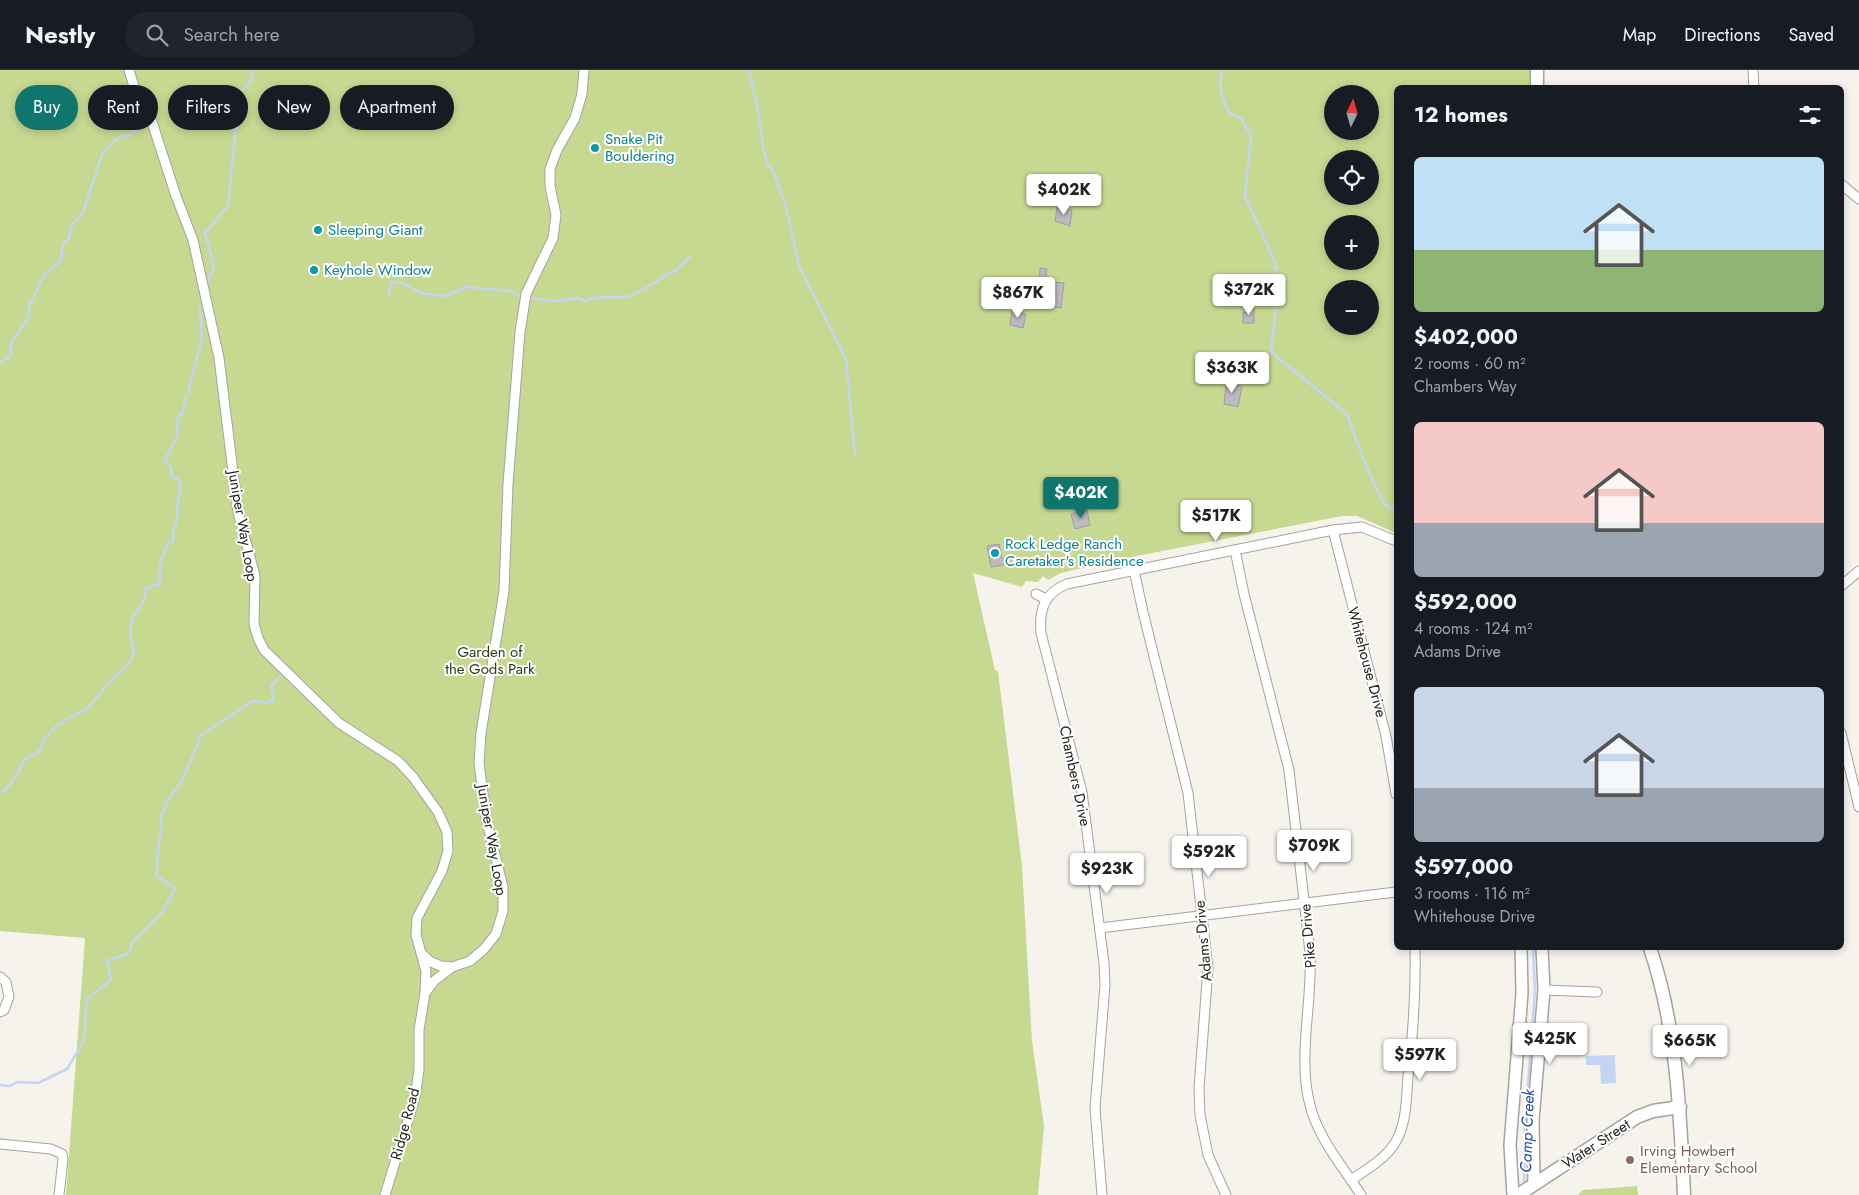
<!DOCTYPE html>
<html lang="en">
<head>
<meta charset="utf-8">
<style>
  body { margin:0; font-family:Jost,sans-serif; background:#20242c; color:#f1f3f6; height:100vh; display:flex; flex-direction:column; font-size:19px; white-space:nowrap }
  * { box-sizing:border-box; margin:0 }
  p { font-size:16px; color:#9ea1a6 }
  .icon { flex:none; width:28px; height:28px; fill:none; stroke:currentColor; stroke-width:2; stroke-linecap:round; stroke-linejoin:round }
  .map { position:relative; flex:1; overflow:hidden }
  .side { position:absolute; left:1394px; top:15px; width:450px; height:865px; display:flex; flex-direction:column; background:#171b24; border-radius:8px; box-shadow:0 2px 8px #0003 }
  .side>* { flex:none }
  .guide { position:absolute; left:15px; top:15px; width:475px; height:45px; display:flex; gap:10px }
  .needle { width:32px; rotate:5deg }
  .buttons { position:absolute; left:1324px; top:15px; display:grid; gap:10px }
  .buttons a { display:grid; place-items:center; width:55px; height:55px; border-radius:50%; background:#171b24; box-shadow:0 2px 8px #0003; font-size:25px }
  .price { position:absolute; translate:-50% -42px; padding:0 11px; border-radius:5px; background:#fff; color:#222; font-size:16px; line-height:32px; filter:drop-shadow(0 1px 2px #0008) }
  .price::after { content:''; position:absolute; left:50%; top:30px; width:15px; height:11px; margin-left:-8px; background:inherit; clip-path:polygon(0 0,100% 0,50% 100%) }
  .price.active { background:#0f766e; color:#fff }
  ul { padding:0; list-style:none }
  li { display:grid; align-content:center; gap:10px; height:265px; padding:0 20px }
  li span { display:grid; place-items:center; height:155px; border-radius:8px; color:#555 }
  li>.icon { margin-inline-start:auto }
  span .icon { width:90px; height:90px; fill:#fffc; stroke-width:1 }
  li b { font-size:21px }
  h2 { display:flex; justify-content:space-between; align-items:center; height:60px; padding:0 20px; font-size:21px }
  .tag { padding:0 18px; border-radius:22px; background:#171b24; box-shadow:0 2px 8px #0003; font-size:18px; line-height:45px }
  .tag.active { background:#0f766e; color:#fff }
  header { display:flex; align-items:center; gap:30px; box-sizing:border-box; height:70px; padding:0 25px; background:#171b24; border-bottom:1px solid #363941 }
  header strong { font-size:24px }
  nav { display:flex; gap:28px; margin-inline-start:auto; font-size:18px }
  .search { width:350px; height:45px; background:#20242c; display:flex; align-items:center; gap:12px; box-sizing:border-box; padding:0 18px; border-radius:28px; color:#9ea1a6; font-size:19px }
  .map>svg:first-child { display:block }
  .green { fill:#c7d891; fill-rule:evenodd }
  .water { fill:#c3d5f2 }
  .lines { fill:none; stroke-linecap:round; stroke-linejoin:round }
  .stream { stroke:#c3d5f2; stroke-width:2.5 }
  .building { fill:#bcb9bf; stroke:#9f9ca1 }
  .minor-casing { stroke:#a6a39e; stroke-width:11 }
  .tertiary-casing { stroke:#a6a39e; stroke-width:14 }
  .secondary-casing { stroke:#a6a39e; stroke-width:15 }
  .minor { stroke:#fff; stroke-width:9 }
  .tertiary { stroke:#fff; stroke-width:11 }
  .secondary { stroke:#fff; stroke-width:12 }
  .culture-dot { fill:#0f9aa8; stroke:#fff; stroke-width:2 }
  .education-dot { fill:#8d6e63; stroke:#fff; stroke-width:2 }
  .labels { text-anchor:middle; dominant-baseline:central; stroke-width:4; stroke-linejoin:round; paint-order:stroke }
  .culture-label { font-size:15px; fill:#0d838f; stroke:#fff; text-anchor:start }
  .street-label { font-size:15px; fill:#262523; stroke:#fff }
  .park-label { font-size:15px; fill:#313915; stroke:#fff }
  .education-label { font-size:15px; fill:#785e54; stroke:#fff; text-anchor:start }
  .water-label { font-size:16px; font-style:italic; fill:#2150a2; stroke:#fff }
</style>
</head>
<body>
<header>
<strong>Nestly</strong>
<div class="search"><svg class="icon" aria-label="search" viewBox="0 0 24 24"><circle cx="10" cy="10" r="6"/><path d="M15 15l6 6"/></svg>Search here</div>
<nav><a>Map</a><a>Directions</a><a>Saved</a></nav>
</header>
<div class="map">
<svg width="1859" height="1125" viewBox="0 0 1859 1125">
  <rect width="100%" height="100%" fill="#f6f3ed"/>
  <g class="green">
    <path d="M0,0H1531L1533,17L1396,18V463L1357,446H1342L1116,490L1061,503L1048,510L1043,506L1038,512L1026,511L1022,517L973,503L995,600L998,601L1022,796L1032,971L1044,1056L1038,1125H66L85,868L0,861ZM1332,24H1370V61H1332ZM1332,89H1370V126H1332ZM1332,154H1370V191H1332ZM1332,219H1370V256H1332Z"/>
    <path d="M1637,1116L1638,1125H1578L1583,1120Z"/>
  </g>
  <path class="water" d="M1615,985L1616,1013L1601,1014L1600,995H1586V986Z"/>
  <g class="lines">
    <g class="stream">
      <path d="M749,0L759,46L763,77L768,95L773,100L786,137L799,196L846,289L855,386"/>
      <path d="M1222,0C1218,17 1222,28 1229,43L1241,48L1251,66L1245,126L1276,195L1277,230L1271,282L1347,344L1364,391L1383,432L1396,443"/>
      <path d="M207,215L214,195L205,163L228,136L239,24L252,10V0"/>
      <path d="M388,224L392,212L403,213L420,223L446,226L466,217L509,221L520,227"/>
      <path d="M530,228L552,231L578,228L585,231C597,225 611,228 624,227C634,226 661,210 668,203L674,202L690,187"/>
      <path d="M0,292L11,286V273L29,247V234L33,230L44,204L47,203L61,191L63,174L69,169L72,155L82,145L103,82L121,66L130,65L141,55"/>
      <path d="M188,322L202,269L200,236"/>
      <path d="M0,723L6,719L19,702L20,696L28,687L39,682L44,670L57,655L89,637L107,615L129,594L134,584L130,559L134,543L137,542L145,528L146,518L159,514C161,507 159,503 160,496C160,490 166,478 170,472H173V463L177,450L178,427L180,421V414L177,408L172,407L171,397L165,389L177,367L178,345H182L186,327"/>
      <path d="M0,1015L10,1016L17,1012L38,1013L67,999L84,971L87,929L111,910L107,891L129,883L132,873L162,843L175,818L156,805L162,744L171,725L181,713L201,665L253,631L267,633L274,630L271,616L282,605"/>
      <path d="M1524,1116L1525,1055L1535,921L1533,878"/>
    </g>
  </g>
  <g class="building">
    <path d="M1057,138L1072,140L1070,156L1055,151Z"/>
    <path d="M1040,198L1047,199L1045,211L1064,213L1061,238L1051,236L1053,225L1039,223Z"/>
    <path d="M1241,205H1250V227H1230L1231,212H1241Z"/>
    <path d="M1246,238H1254V253H1243V242L1246,243Z"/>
    <path d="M1012,241L1026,244L1023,258L1010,255Z"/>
    <path d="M1227,309L1235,311L1234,315L1242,317L1238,337L1224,334Z"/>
    <path d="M1087,440L1090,455L1075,459L1071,444Z"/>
    <path d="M999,474L1002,488L1007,491L1003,495L991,497L987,476Z"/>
  </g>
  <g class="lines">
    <defs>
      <g id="minor">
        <path d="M129,0L136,23L152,52L176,126L193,170L219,288L238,442L255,506L254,554L258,568L264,580L339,653L398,691L413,707L438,742L447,762L448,781L442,801L417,848L416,865L426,901L425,923L419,960V1000L415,1027L385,1125"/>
        <path d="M1753,0L1754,18"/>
        <path d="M1841,114L1859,129"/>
        <path d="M1333,460L1386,666L1396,724"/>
        <path d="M1235,480L1244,524L1289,700L1310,882C1313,931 1297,987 1310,1035C1318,1068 1343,1097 1361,1125"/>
        <path d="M1134,500L1143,542L1188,723L1208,898L1199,1018L1200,1045L1208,1085L1226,1125"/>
        <path d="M1841,516L1859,501"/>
        <path d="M1036,524L1046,529"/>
        <path d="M1841,663L1859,737"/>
        <path d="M1100,858L1396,822"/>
        <path d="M422,884L431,892L441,896L452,897L470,891L484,879L496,864L503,841V817L486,748L479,693L481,663L504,521L508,414L520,262L526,224L553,168L556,145L550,116V99L557,80L575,48L582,24L584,0"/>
        <path d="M0,907L6,912L9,927L4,940L0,942"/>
        <path d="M1544,920L1597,922"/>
        <path d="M425,923L434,911L452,897"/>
        <path d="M0,1074L51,1079L62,1084L63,1089L59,1125"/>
        <path d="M1351,1110C1367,1099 1384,1090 1395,1073C1407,1053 1406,1030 1408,1007C1413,964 1416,921 1415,878"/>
        <path d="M1102,1125L1095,1038L1105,915L1104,893L1082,722L1041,563C1039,540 1044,523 1067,514L1333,460L1362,457L1396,471"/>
      </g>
      <g id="tertiary">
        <path d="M1534,1114L1533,1050L1544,920L1542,878"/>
        <path d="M1513,1125L1510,1075L1522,923L1521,878"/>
      </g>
      <g id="secondary">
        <path d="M1537,0V18"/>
        <path d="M1650,878C1677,958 1680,1041 1684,1125"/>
        <path d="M1518,1125L1637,1047L1653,1041L1680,1037"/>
      </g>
    </defs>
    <use href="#minor" class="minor-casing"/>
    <use href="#tertiary" class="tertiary-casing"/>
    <use href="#secondary" class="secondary-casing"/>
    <use href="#minor" class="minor"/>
    <use href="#tertiary" class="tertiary"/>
    <use href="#secondary" class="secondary"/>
  </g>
  <g class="culture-dot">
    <circle cx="595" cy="78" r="5"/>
    <circle cx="318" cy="160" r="5"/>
    <circle cx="314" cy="200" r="5"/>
    <circle cx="995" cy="483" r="5"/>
  </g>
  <circle class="education-dot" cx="1630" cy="1090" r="5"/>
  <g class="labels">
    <g class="culture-label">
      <text x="605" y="69">Snake Pit<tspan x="605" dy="17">Bouldering</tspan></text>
      <text x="328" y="160">Sleeping Giant</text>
      <text x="324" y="200">Keyhole Window</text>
      <text x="1005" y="474">Rock Ledge Ranch<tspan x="1005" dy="17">Caretaker's Residence</tspan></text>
    </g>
    <g class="street-label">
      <text transform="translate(243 456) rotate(80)">Juniper Way Loop</text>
      <text transform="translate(1367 592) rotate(75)">Whitehouse Drive</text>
      <text transform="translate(1075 706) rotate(78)">Chambers Drive</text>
      <text transform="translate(492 770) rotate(80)">Juniper Way Loop</text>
      <text transform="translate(1308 866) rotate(-95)">Pike Drive</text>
      <text transform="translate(1203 871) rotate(-95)">Adams Drive</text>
      <text transform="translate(405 1054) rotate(-75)">Ridge Road</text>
      <text transform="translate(1596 1074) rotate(-33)">Water Street</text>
    </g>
    <g class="park-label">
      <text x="490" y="582">Garden of<tspan x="490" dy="17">the Gods Park</tspan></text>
    </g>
    <g class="education-label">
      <text x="1640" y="1081">Irving Howbert<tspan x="1640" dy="17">Elementary School</tspan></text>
    </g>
    <g class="water-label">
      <text transform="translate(1527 1061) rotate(-88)">Camp Creek</text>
    </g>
  </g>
</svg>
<div class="buttons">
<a><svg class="needle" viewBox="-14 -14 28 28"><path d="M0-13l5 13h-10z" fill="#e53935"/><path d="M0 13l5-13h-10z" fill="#9ea1a6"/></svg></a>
<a><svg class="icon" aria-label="locate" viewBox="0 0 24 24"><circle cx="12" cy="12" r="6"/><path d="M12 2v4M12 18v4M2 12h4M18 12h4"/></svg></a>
<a>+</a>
<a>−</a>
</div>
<b class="price" style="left:1064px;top:146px">$402K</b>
<b class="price" style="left:1249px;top:246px">$372K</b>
<b class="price" style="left:1018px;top:249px">$867K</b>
<b class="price" style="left:1232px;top:324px">$363K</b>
<b class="price active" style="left:1081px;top:449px">$402K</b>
<b class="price" style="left:1216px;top:472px">$517K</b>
<b class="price" style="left:1314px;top:802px">$709K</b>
<b class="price" style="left:1209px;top:808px">$592K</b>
<b class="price" style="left:1107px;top:825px">$923K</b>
<b class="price" style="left:1550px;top:995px">$425K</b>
<b class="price" style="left:1690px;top:997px">$665K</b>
<b class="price" style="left:1420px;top:1011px">$597K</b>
<div class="guide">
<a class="tag active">Buy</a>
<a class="tag">Rent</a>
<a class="tag">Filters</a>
<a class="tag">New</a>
<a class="tag">Apartment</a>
</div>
<section class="side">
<h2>12 homes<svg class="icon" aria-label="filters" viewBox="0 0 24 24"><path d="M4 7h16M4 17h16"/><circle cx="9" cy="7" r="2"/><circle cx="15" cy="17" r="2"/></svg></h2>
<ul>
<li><span style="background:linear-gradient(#bfe0f5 60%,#8fb573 0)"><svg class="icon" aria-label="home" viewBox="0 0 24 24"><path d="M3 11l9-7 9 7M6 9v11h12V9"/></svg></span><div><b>$402,000</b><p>2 rooms · 60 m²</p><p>Chambers Way</p></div></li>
<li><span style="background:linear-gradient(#f6c9c9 65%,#9aa5b1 0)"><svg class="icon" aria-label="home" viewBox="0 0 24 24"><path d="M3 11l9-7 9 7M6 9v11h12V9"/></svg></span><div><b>$592,000</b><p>4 rooms · 124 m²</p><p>Adams Drive</p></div></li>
<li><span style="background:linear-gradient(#c9d6e8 65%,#9aa5b1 0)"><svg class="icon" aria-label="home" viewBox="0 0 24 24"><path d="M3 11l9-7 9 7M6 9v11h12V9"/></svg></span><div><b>$597,000</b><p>3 rooms · 116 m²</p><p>Whitehouse Drive</p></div></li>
</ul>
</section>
</div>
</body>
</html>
